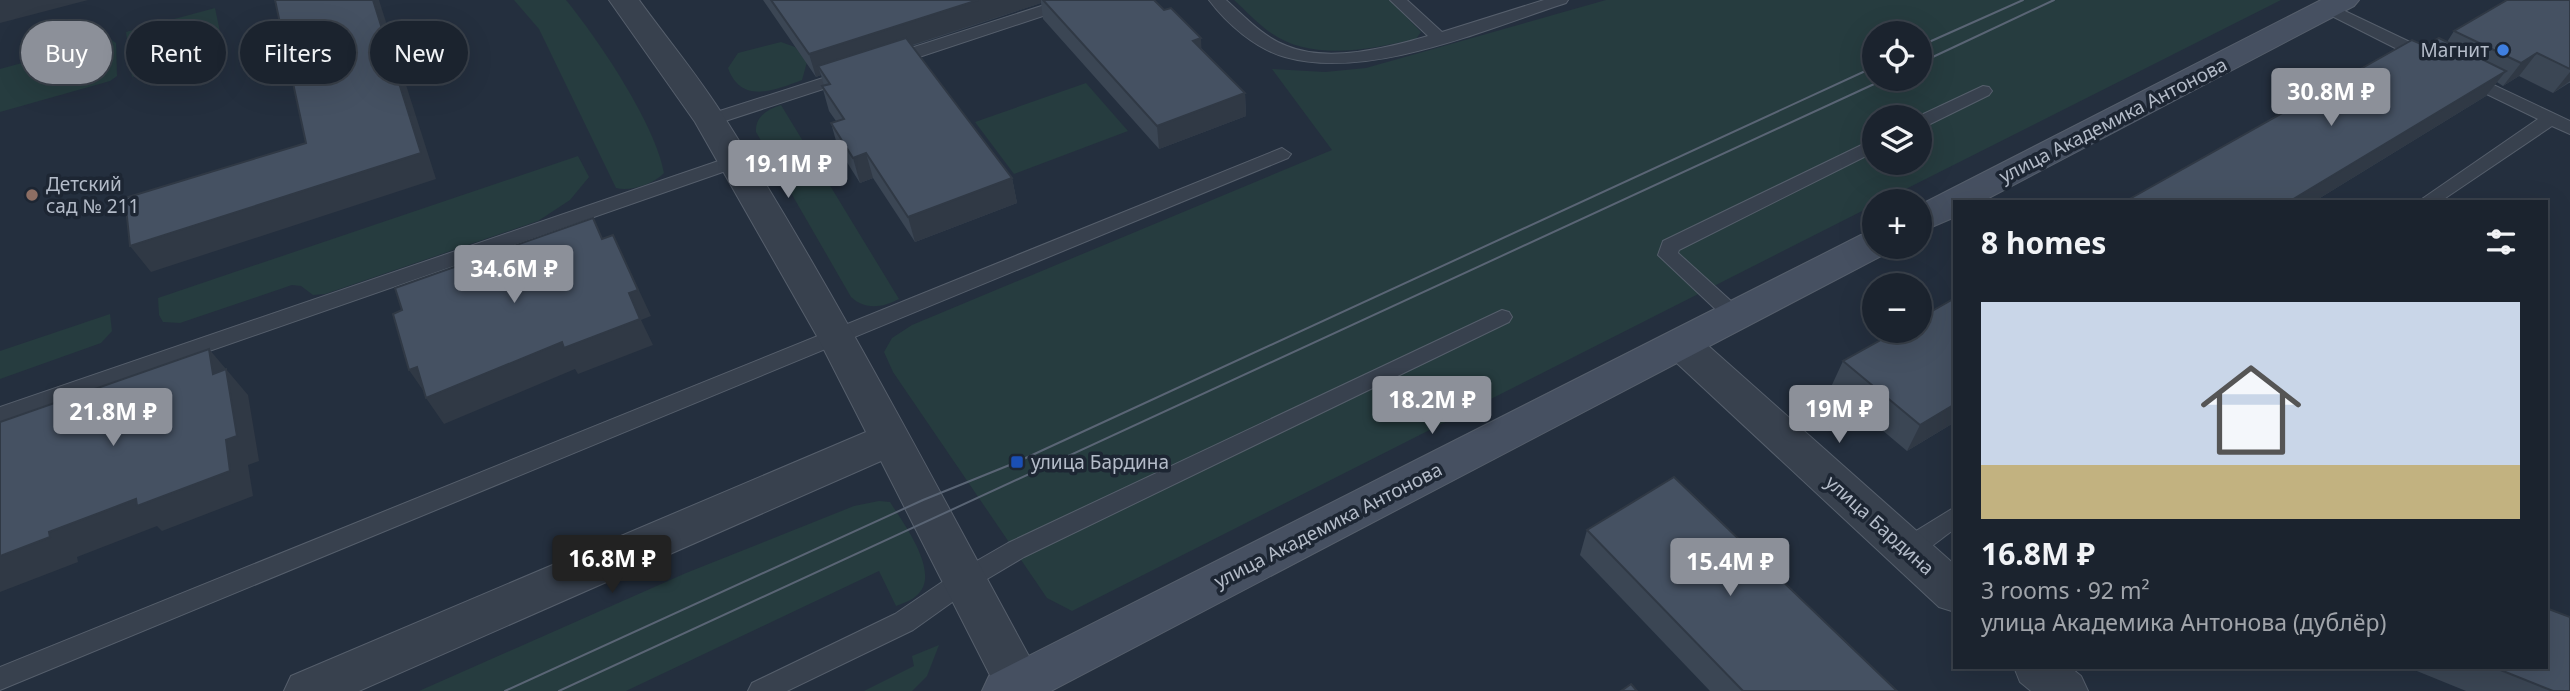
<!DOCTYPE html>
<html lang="en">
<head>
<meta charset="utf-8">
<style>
  body { margin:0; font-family:"Noto Sans",sans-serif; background:#282f3a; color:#f1f3f6; height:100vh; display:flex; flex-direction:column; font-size:26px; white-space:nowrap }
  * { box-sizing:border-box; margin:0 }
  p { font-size:23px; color:#a0a4aa }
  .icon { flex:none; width:38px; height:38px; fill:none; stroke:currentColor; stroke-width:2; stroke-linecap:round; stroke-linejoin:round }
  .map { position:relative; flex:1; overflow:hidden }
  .drawer { position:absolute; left:1953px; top:200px; width:595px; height:469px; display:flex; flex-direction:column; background:#1b232e; border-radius:0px; box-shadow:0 7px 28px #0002,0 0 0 2px #39404a }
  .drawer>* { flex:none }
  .guide { position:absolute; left:21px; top:21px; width:665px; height:63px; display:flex; gap:14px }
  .tools { position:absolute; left:1862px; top:21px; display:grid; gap:14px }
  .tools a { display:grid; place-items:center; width:70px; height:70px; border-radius:50%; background:#1b232e; box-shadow:0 7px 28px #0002,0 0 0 2px #39404a; font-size:35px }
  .price { position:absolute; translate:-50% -60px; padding:0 16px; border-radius:7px; background:#8c9099; color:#fff; font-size:23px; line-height:46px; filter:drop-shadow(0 2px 4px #0008) }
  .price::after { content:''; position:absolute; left:50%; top:42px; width:21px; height:16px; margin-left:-10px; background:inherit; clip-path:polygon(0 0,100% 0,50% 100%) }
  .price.on { background:#222; color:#fff }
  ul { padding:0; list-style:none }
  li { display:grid; align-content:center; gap:14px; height:371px; padding:0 28px }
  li+li { border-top:2px solid #39404a }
  li span { display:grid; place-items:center; height:217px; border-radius:0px; color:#555 }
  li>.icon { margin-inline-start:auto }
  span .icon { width:126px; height:126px; fill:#fffc; stroke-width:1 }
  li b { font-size:30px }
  h2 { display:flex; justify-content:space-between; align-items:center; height:84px; padding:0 28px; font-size:30px }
  .chip { padding:0 24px; border-radius:32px; background:#1b232e; box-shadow:0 7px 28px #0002,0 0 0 2px #39404a; font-size:24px; line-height:63px }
  .chip.on { background:#8c9099; color:#fff }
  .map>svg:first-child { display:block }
  .green { fill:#263c3f; fill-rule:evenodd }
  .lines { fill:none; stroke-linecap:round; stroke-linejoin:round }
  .lane-casing { stroke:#565f6c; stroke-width:2 }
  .street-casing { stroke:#565f6c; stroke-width:2 }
  .secondary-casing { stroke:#565f6c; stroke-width:2 }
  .lane { fill:#38414e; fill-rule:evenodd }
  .street { fill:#38414e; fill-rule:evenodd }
  .secondary { fill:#465061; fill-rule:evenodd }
  .tram { stroke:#5a6575; stroke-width:2 }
  .wall { fill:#3b4654 }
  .shaded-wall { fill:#303945 }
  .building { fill:#455162; stroke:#303945; stroke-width:2 }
  .shop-dot { fill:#3f7fe0; stroke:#1d2633; stroke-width:2.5 }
  .education-dot { fill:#8d6e63; stroke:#1d2633; stroke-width:2.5 }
  .transit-dot { fill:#1a4fb4; stroke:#1d2633; stroke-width:2.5 }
  .labels { text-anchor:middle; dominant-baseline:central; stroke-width:7; stroke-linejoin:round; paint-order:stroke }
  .poi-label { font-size:19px; fill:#b4bcc9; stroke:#1d2633; text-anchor:start }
  .street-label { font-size:19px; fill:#b4bcc9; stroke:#1d2633 }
</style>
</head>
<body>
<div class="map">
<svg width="2570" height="691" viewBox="0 0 2570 691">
  <rect width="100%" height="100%" fill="#242f3e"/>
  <g class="green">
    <path d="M514,0H566C598,39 656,125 664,173C654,184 630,192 616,188L539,29Z"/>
    <path d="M1234,0H1390L1421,32L1416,39C1371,49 1312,62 1271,33C1258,24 1246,11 1234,0Z"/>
    <path d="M1606,0H2281L1882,201H1874V205L1072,611L1047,598L893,372L884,352L892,338L912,325L1332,150L1272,69L1325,72L1366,68ZM1874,33H1920V79H1874ZM1874,117H1920V163H1874Z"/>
    <path d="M215,8L224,51L132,77L126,32Z"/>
    <path d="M110,39L116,43L117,76L110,81L0,112V69Z"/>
    <path d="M781,42L795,47L807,62L802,80C773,91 741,104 728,68L738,53Z"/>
    <path d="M1086,83L1128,131L1014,174L975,122Z"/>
    <path d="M781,105L899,299C882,308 865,310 851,297L756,132C755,116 767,110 781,105Z"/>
    <path d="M578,156L589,177L570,200L538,221L325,294L313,295L301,286L292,285L180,323L163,322L159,315L158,298Z"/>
    <path d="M110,314L112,331L101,343L0,379V351Z"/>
    <path d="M879,501L890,502C903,523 943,575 916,596C911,601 903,603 896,606L879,571L626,691H419L686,573L854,506Z"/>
    <path d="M939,645L927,676L912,691H864L914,666L912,656Z"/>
  </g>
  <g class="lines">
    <defs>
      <g id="lane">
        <path d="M1060,0H1084L1082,3L898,64L892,65L884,60L886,56Z"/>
        <path d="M1209,0H1226C1245,17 1263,37 1287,46C1328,63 1387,48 1428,36L1390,0H1407L1442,32L1544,0H1568L1566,3C1486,29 1369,81 1285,57C1256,49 1227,24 1209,0Z"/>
        <path d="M2328,3L2433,53L2435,57L2433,61H2421L2322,11V5Z"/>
        <path d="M848,70L857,75L854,79L716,124L710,126L701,120L704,116Z"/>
        <path d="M2468,73L2570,121V134L2552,126L2441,201H2419L2538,119L2462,82L2459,78L2462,74Z"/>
        <path d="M1983,86L1989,87L1992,91L1989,95L1920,129L1917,117Z"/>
        <path d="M1874,139V152L1679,250L1678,253L1742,311L1745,316L1742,321H1728L1658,255L1663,241Z"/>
        <path d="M1282,148L1291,154L1288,158L0,690V667Z"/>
        <path d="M733,156L742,162L740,166L0,424V407Z"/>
        <path d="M1502,310L1509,312L1512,317L1509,322L1024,557L972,588L913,630L787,691H748L752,683L895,614L954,574L1008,543Z"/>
        <path d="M1955,507V529C1939,539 1917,563 1898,556L1894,549L1898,542Z"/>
      </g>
      <g id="street">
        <path d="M609,0H639C668,40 700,78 726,120C839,298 935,484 1036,669L1043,684L1039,691H998L881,461L359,691H284L291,676L866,432L818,338L695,122Z"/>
        <path d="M1681,330L1695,334L1955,565V612L1939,607L1667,354L1662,344L1667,334Z"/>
        <path d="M2014,667H2070L2081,676L2088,691H2031L2020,682Z"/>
      </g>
      <g id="secondary">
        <path d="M2321,0H2359L2354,6L1983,201H1955V217L1920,232V205Z"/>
        <path d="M1874,232V247H1890L1887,253L1051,691H982L989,676L1861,235Z"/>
      </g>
    </defs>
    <use href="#lane" class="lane-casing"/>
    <use href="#street" class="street-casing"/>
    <use href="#secondary" class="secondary-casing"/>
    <use href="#lane" class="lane"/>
    <use href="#street" class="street"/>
    <use href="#secondary" class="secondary"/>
    <g class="tram">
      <path d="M1920,46L2023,0"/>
      <path d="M1920,63L2054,0"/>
      <path d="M505,691L923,500L1017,462L1874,67"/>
      <path d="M559,691L1885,79"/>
    </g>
  </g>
  <g class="wall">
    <path d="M763,0H1154L1245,93L1246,116L1159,149L1043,19L1041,3L912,46L1012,178L1017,203L915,242L873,178L860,183L838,148L831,123L836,121L829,111L822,86H824L821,75L816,77Z"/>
    <path d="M2570,0V83H2569L2553,93L2519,76L2503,86L2497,82L2486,96L2315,201H2126L2425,46L2447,42L2454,31Z"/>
    <path d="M1843,361L1955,422L1907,451L1831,387Z"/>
    <path d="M1587,530L1897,691H1710L1580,555Z"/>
    <path d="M2407,667H2546L2570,691H2466Z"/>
  </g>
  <g class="shaded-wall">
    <path d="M0,0H88L0,23Z"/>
    <path d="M373,0H379L436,179L151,272L130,246L421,153Z"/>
    <path d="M978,0H1041V3L823,74L818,66L821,75L816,77L809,54Z"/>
    <path d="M1201,38L1202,61L1193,41Z"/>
    <path d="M2537,53L2519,76L2503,86L2521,63Z"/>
    <path d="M2506,71L2486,96L2315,201H2290Z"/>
    <path d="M2570,72V81L2553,93Z"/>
    <path d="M1245,93L1246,116L1159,149L1157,126Z"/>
    <path d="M866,153L873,178L860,183L853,158Z"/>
    <path d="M1012,178L1017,203L915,242L908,217Z"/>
    <path d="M613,235L651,316L641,320L653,345L578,374L575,369L444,424L426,398L629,293Z"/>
    <path d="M209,349L248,395L259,461L248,465L253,496L162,531L157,526L77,557L78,562L0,592V556L49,532Z"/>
    <path d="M417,367L427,396L409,370Z"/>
    <path d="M1955,404V422L1907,451L1920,425Z"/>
  </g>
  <g class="building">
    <path d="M275,0H373L421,153L130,246L125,198L306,143Z"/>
    <path d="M771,0H978L809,54Z"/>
    <path d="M1043,0H1154L1164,10L1171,8L1201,38L1193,41L1245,93L1157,126Z"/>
    <path d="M2507,0H2570V69L2537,53L2521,63L2454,31Z"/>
    <path d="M906,38L1012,178L908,217L866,153L853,158L831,123L844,119L822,86L830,84L818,66Z"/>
    <path d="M2439,38L2506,71L2290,201H2126L2412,40L2425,46Z"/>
    <path d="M593,218L602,239L613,235L638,290L629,293L640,319L564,348L562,342L426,398L417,367L409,370L393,314L402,310L395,288Z"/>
    <path d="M1955,298V404L1920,425L1843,361L1897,331H1920V318Z"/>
    <path d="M209,349L213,374L226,369L237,436L226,440L230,471L137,506L136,499L49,532L50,537L0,556V422Z"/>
    <path d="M1674,477L1897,691H1743L1587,530Z"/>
    <path d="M2546,608L2570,617V691H2553L2493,667H2546Z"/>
    <path d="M1631,684L1637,691H1621Z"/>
  </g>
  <circle class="shop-dot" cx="2503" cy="50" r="7"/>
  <circle class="education-dot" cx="32" cy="195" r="7"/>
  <rect class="transit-dot" x="1010" y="455" width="14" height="14" rx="3.5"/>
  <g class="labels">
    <g class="poi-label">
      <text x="2489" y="50" text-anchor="end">Магнит</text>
      <text x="46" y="184">Детский<tspan x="46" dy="22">сад № 211</tspan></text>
      <text x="1031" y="462">улица Бардина</text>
    </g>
    <g class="street-label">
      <text transform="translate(2113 120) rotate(-27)">улица Академика Антонова</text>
      <text transform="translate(1328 525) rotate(-27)">улица Академика Антонова</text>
      <text transform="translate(1880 525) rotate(42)">улица Бардина</text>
    </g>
  </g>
</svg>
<div class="tools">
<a><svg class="icon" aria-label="locate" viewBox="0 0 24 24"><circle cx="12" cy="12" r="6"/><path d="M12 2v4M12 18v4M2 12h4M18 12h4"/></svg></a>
<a><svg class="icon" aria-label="layers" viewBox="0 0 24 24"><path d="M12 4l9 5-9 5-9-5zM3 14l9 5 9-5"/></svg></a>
<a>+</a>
<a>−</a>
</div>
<b class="price" style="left:2331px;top:128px">30.8M ₽</b>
<b class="price" style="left:788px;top:200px">19.1M ₽</b>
<b class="price" style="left:514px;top:305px">34.6M ₽</b>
<b class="price" style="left:1432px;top:436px">18.2M ₽</b>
<b class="price" style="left:1839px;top:445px">19M ₽</b>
<b class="price" style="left:113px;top:448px">21.8M ₽</b>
<b class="price on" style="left:612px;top:595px">16.8M ₽</b>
<b class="price" style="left:1730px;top:598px">15.4M ₽</b>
<div class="guide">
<a class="chip on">Buy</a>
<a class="chip">Rent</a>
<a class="chip">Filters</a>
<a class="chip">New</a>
</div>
<section class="drawer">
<h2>8 homes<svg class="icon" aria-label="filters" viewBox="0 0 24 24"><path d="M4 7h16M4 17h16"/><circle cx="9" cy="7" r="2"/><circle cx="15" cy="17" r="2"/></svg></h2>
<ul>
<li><span style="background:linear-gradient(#c9d6e8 75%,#c2b280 0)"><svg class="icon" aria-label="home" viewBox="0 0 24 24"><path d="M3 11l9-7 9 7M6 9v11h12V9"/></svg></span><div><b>16.8M ₽</b><p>3 rooms · 92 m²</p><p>улица Академика Антонова (дублёр)</p></div></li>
</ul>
</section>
</div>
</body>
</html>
